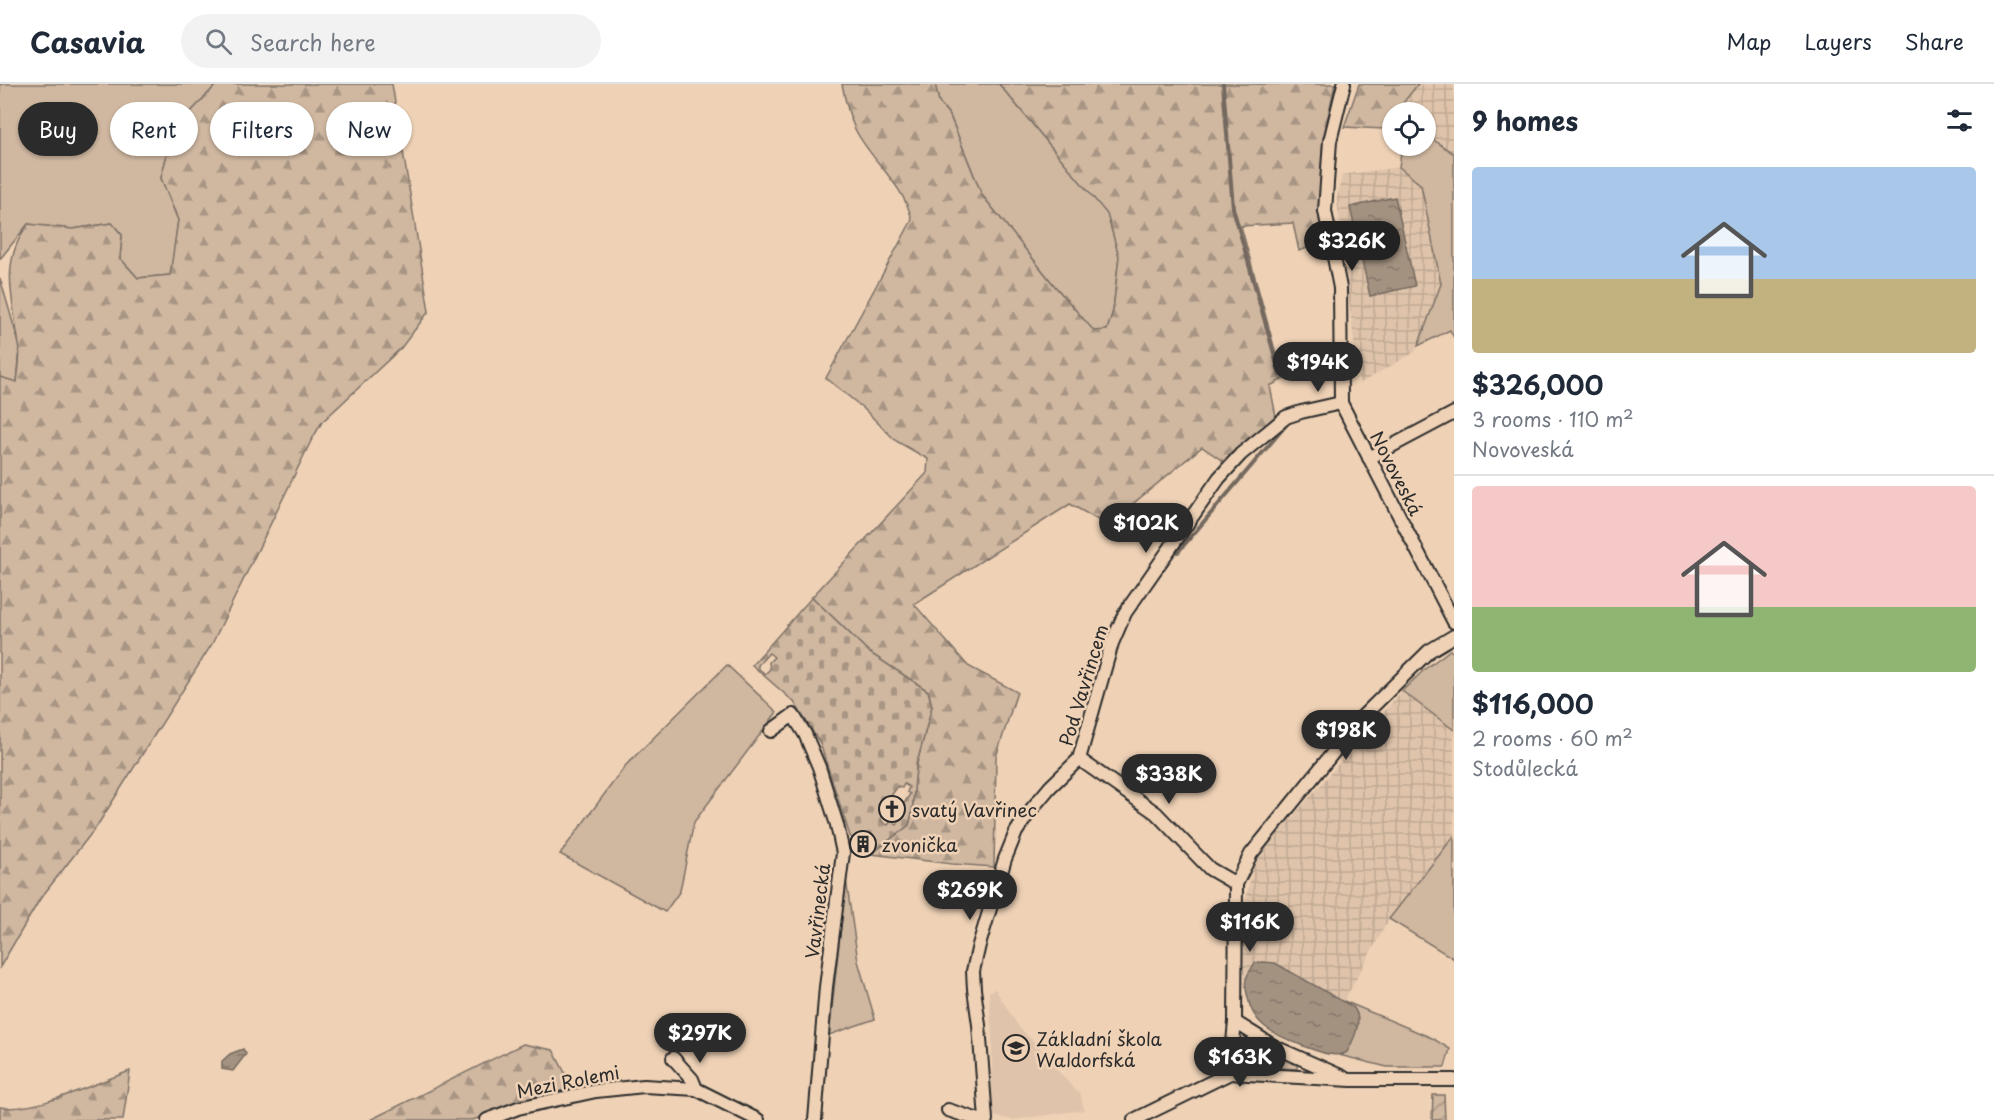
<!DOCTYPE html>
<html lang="en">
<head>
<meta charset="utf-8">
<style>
  body { margin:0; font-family:"Playpen Sans",sans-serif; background:#f2f2f3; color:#1f2937; height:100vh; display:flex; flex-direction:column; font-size:22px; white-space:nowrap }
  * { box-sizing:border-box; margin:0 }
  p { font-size:20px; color:#747a83 }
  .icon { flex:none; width:33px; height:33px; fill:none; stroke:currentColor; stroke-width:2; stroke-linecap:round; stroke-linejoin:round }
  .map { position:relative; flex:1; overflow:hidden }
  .drawer { display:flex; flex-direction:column; background:#fff; width:540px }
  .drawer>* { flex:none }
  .guide { position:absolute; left:18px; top:18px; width:570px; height:54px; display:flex; gap:12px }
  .tools { position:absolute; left:1382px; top:18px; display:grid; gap:12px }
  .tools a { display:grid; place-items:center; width:54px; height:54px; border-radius:50%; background:#fff; box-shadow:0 2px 4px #0004; font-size:30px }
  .price { position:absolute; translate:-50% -51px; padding:0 14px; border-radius:21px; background:#2b2b2b; color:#fff; font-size:20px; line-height:39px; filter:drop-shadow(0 2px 3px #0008) }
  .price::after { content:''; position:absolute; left:50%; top:36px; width:18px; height:14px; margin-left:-9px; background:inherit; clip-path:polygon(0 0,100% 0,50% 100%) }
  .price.selected { background:#222; color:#fff }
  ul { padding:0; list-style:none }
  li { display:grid; align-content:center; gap:12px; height:318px; padding:0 18px }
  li+li { border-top:2px solid #e0e1e3 }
  li span { display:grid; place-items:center; height:186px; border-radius:6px; color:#555 }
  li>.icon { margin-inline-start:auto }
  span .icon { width:108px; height:108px; fill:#fffc; stroke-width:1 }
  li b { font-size:26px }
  h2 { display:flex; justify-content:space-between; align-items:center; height:72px; padding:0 18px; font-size:26px }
  .pill { padding:0 21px; border-radius:27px; background:#fff; box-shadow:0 2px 4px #0004; font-size:21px; line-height:54px }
  .pill.selected { background:#2b2b2b; color:#fff }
  header { display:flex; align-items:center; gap:36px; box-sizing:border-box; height:84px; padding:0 30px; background:#fff; border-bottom:2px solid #e0e1e3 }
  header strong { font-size:28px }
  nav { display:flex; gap:33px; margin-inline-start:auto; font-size:21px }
  .search { width:420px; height:54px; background:#f2f2f3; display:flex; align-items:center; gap:15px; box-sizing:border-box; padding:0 21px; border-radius:33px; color:#747a83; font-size:22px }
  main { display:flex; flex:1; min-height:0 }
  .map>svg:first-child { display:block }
  .built { fill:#dfc4ab }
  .industrial { fill:url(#industrial-grid) }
  .grass { fill:#cfb7a0; stroke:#7d7166; stroke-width:1.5 }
  .forest { fill:url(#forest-firs); stroke:#7d7166; stroke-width:1.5 }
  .cemetery { fill:url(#cemetery-stones); stroke:#7d7166; stroke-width:1.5; fill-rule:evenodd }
  .garden { fill:url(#garden-furrows); stroke:#7d7166; stroke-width:1.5 }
  .water { fill:url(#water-ripples); stroke:#74695f; stroke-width:1.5 }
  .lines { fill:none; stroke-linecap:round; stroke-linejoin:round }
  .stream { stroke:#74695f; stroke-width:4 }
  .minor-casing { stroke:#2b2b2b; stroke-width:16 }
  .minor { stroke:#efd2b6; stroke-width:12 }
  .labels { text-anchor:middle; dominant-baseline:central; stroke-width:5; stroke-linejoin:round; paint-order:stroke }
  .street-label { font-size:18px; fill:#2b2b2b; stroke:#efd2b6 }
  .poi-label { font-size:18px; fill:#2b2b2b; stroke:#efd2b6; text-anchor:start }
</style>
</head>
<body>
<header>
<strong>Casavia</strong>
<div class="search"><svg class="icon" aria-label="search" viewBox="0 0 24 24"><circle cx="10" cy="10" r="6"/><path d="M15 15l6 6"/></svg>Search here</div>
<nav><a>Map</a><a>Layers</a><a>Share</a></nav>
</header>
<main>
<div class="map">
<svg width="1454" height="1036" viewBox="0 0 1454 1036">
  <defs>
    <pattern id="industrial-grid" width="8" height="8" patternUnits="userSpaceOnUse" patternTransform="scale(1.5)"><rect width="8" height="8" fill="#dfc4ab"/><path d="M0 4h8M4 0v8" fill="none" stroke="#c0a993"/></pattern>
    <pattern id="forest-firs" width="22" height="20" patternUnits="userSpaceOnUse" patternTransform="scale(1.5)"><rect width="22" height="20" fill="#cfb7a0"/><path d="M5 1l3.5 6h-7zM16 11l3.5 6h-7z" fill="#a89583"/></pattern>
    <pattern id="cemetery-stones" width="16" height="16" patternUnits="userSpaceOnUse" patternTransform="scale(1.5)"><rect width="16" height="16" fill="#cfb7a0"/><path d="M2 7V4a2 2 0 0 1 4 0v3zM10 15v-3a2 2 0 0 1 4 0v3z" fill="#a89583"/></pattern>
    <pattern id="garden-furrows" width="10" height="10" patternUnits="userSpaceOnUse" patternTransform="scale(1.5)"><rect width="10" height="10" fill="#cfb7a0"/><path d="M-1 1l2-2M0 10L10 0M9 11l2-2" fill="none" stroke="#a89583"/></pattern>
    <pattern id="water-ripples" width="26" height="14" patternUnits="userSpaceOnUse" patternTransform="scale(1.5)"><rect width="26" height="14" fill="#a49281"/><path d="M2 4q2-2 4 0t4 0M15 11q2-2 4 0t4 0" fill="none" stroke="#86776a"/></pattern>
  </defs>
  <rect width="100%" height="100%" fill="#efd2b6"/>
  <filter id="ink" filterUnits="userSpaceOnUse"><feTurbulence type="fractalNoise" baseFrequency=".0167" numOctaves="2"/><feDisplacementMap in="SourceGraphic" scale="12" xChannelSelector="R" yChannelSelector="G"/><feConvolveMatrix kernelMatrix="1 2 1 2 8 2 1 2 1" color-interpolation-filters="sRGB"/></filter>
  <g filter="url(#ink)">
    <path class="built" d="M995,905L1019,943L1048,972L1058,987L1077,1008H1080L1084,1026L1012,1036L992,1032V956L989,908Z"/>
    <g class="industrial">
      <path d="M1418,0H1454V70L1425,50V28H1396Z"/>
      <path d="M1399,83L1421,101L1441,201L1415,268L1359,300L1337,115L1342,91Z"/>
      <path d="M1402,607L1454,646V752L1389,835L1344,917L1275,879L1246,896L1245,898L1240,856L1241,833L1255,776Z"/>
    </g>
    <g class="grass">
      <path d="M0,0H217L173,47L161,94L178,136L171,191L138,194L120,174L122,151L112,139L73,145L28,140L0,175Z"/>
      <path d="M935,0H999L1107,129L1119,172L1113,227L1107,246L1094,248L1053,200L982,111L950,32L939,18Z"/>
      <path d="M1425,50L1454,70V254L1450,246L1418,262L1441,200L1421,101L1399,83L1402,62H1425Z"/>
      <path d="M0,194L20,263L17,299L0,293Z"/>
      <path d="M1450,566L1454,569V646L1402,607L1425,585Z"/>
      <path d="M727,581L777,628L694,738L680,807L665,828L560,770L626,681Z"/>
      <path d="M1454,752V875L1389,835Z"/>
      <path d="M846,795L858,877L875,935L829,951Z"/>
      <path d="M1344,917L1432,954L1450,965L1445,983H1387L1339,971H1343L1352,923Z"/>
      <path d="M1246,956L1268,969L1297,981V985L1243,982Z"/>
    </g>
    <g class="forest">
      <path d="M217,0H392L429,227L401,264L322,338L311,357L212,560L97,742L40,815L0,883V293L17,298C18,287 21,273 19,261C12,213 0,178 28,140L73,145L112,139L122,151L120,174L138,194L170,191L178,136L161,94L173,47Z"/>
      <path d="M842,0H935L939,18L950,32L982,111L1053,200L1094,247L1107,246L1113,227L1119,172L1107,130L999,0H1335L1323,56L1318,129L1324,158L1299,167L1293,139L1241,142L1283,295L1270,302L1276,332L1223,377L1202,363L1107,441L1070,420L914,520L968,582L1017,608L996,673L994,783L952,780L871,770L909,741L912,729L916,683L932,622L928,607L870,569L812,513L927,389L928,375L896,357L863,324L826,294L912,136C904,100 871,77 855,45C848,30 845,16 842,0Z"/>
      <path d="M1359,0H1418L1396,28H1392V34L1384,45L1344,43Z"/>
      <path d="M523,960L553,966L574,1006L518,1019L473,1036H370Z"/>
      <path d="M130,987L123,1036H0V1023C35,1029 95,999 130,987Z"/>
    </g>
    <path class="cemetery" d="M812,513L870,569L928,607L932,622L916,683L912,729L909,741L871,770L865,767L870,761L863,754L857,759L850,752L820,659L794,618L752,581ZM769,569L774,573L769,578L770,585L765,590L758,584V581ZM904,700L909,703L907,708L910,710L897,731L901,734L897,741L891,737L888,741C870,736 892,711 898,702L902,704Z"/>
    <path class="garden" d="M1433,1011H1444L1445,1036H1432Z"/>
    <g class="water">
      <path d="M1395,113L1415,202L1370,212L1350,123Z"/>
      <path d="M1263,878L1275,879L1353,923C1364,935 1354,955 1347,968C1336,975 1317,967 1306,963C1281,953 1253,944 1248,914C1247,909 1244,901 1246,896C1247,890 1252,884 1255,879Z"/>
      <path d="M243,965L246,970L233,987L222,985V977L230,970Z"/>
    </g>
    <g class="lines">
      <g class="stream">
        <path d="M1223,0L1233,124L1280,291"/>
        <path d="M1178,468L1287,340"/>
      </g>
      <defs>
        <g id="minor">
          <path d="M1344,0L1330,57L1325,127L1340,204L1341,319L1454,538"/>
          <path d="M1369,374L1454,329"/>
          <path d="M771,647L793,631L805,650L819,683L837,741L843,769L826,903L815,1036"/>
          <path d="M1079,675L1156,729L1210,785L1236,800"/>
          <path d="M1235,938L1275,963L1343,993"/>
          <path d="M673,974L692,995L696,1005"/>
          <path d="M1230,989L1235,938L1236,800L1251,770L1362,633L1429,567L1454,552"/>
          <path d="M948,1026L979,1036"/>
          <path d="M487,1036L518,1024L596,1007L644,1002L696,1005L758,1036"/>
          <path d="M986,1036L979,941L974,905L973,887L979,861L1005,775L1016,748L1030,727L1050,703L1079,675L1112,559L1125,529L1219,394L1241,370L1286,333L1301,328L1341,319"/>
          <path d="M1134,1036L1230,989L1351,996H1454"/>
        </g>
      </defs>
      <use href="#minor" class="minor-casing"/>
      <use href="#minor" class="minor"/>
    </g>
  </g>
  <defs>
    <symbol id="church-ring" viewBox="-11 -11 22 22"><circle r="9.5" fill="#efd2b6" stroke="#2b2b2b" stroke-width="1.5"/><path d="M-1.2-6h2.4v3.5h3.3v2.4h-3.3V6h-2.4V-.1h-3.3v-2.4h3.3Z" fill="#2b2b2b"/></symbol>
    <symbol id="building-ring" viewBox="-11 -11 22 22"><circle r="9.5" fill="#efd2b6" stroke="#2b2b2b" stroke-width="1.5"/><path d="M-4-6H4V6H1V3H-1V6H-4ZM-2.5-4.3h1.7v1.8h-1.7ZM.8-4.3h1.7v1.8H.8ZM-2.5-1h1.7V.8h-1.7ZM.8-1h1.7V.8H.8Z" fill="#2b2b2b"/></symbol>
    <symbol id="school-ring" viewBox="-11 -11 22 22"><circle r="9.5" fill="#efd2b6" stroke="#2b2b2b" stroke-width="1.5"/><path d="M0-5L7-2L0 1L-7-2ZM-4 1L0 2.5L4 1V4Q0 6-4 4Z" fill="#2b2b2b"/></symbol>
  </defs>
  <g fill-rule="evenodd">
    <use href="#church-ring" x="877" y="710" width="30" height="30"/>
    <use href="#building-ring" x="848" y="745" width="30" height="30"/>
    <use href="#school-ring" x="1001" y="949" width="30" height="30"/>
  </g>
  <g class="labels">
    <g class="street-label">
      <text transform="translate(1397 389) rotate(63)">Novoveská</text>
      <text transform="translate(1083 601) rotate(-73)">Pod Vavřincem</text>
      <text transform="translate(817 827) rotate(-83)">Vavřinecká</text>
      <text transform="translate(568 997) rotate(-11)">Mezi Rolemi</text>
    </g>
    <g class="poi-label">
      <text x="912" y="725">svatý Vavřinec</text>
      <text x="882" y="760">zvonička</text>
      <text x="1036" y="954">Základní škola<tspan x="1036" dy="21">Waldorfská</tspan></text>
    </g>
  </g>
</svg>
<div class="tools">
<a><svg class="icon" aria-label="locate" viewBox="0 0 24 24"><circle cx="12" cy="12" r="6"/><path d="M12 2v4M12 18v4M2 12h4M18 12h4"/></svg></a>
</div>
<b class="price selected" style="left:1352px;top:188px">$326K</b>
<b class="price" style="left:1318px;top:309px">$194K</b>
<b class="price" style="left:1146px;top:470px">$102K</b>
<b class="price" style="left:1346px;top:677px">$198K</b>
<b class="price" style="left:1169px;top:721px">$338K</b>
<b class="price" style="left:970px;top:837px">$269K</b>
<b class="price" style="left:1250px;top:869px">$116K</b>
<b class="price" style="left:700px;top:980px">$297K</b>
<b class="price" style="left:1240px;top:1004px">$163K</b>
<div class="guide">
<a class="pill selected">Buy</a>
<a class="pill">Rent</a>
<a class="pill">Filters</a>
<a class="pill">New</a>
</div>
</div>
<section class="drawer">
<h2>9 homes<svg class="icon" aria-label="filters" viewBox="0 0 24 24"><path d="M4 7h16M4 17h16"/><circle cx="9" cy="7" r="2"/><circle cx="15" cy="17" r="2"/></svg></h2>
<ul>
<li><span style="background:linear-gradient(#a9c7e8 60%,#c2b280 0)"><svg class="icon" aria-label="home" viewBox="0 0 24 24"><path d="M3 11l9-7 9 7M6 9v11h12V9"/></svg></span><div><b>$326,000</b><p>3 rooms · 110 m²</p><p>Novoveská</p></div></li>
<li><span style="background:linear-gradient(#f6c9c9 65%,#8fb573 0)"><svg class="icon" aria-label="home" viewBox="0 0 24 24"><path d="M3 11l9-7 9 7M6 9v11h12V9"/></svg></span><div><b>$116,000</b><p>2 rooms · 60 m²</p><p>Stodůlecká</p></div></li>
</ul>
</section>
</main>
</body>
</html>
